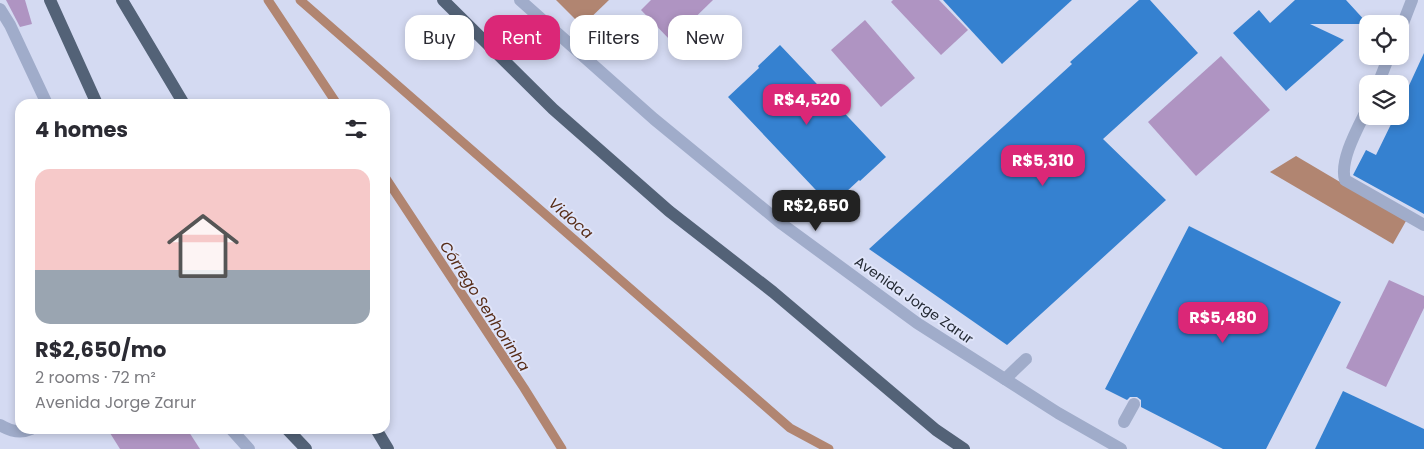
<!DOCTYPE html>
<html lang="en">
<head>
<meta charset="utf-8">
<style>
  body { margin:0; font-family:Poppins,sans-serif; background:#f2f2f3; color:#2b2b33; height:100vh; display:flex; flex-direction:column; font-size:19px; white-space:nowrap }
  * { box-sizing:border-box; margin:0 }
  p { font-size:16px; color:#7c7c81 }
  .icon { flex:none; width:28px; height:28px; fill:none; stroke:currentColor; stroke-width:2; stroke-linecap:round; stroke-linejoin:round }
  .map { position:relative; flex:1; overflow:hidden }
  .panel { position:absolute; left:15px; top:99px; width:375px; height:335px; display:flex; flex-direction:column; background:#fff; border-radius:15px; box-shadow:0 2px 8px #0003 }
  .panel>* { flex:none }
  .hud { position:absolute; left:405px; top:15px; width:475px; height:45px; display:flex; gap:10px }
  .buttons { position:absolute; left:1359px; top:15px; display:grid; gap:10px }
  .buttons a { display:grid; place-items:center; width:50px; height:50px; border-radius:10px; background:#fff; box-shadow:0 2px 8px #0003; font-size:25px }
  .price { position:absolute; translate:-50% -42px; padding:0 11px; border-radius:10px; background:#db2777; color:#fff; font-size:16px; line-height:32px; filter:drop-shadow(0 1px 2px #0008) }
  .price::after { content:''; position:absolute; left:50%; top:30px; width:15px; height:11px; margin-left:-8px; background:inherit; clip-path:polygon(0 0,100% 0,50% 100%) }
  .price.current { background:#222; color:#fff }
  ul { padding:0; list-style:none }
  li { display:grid; align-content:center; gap:10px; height:265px; padding:0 20px }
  li span { display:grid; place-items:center; height:155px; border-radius:15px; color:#555 }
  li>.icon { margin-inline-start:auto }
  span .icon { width:90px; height:90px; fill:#fffc; stroke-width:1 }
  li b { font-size:21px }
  h2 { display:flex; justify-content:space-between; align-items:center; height:60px; padding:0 20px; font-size:21px }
  .chip { padding:0 18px; border-radius:15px; background:#fff; box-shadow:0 2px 8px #0003; font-size:18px; line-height:45px }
  .chip.current { background:#db2777; color:#fff }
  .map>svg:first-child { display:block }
  .green { fill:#af94c2 }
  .water { fill:#b18571 }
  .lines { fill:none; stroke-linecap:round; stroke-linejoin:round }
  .stream { stroke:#b18571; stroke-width:9 }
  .building { fill:#3581d0 }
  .minor { stroke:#a0acca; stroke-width:12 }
  .major { stroke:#536277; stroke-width:12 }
  .labels { text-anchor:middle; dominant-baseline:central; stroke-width:4; stroke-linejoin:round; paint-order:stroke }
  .street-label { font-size:14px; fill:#242a34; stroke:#e0e5fa }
  .water-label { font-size:15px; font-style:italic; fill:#572c17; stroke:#e0e5fa }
</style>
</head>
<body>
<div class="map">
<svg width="1424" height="449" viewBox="0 0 1424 449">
  <rect width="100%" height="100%" fill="#d4daf2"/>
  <g class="green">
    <path d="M6,0H25L32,24L20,27Z"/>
    <path d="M651,0H713L671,41L641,10Z"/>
    <path d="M893,0H939L968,30L941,55L891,2Z"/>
    <path d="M865,20L915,78L881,107L831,50Z"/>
    <path d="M1221,56L1270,110L1196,176L1148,122Z"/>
    <path d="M1389,280L1424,296V308L1386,387L1346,368Z"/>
    <path d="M116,429H187L200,449H120L110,433Z"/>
  </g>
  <g class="water">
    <path d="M556,0H609L582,26Z"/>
    <path d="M1296,156L1406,221L1393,244L1270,172Z"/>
  </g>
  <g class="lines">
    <g class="stream">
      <path d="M268,0L337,104"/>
      <path d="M300,0L790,428L829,449"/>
      <path d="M385,177L524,388L562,449"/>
    </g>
  </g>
  <g class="building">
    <path d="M943,0H1072L1002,64Z"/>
    <path d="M1139,0H1150L1198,53L1103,139L1166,200L1007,345L869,249L1072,64L1070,62Z"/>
    <path d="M1295,0H1346L1368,24H1310L1344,40L1286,91L1233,33L1259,10L1270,23Z"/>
    <path d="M780,45L886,157L860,181L859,180L831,206L728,97L759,68L758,66Z"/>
    <path d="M1424,53V214L1353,175L1366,150L1376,155L1395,116H1400V105Z"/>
    <path d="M1189,226L1341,302L1266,449H1223L1141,407V400L1137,397H1130L1127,400L1105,389Z"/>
    <path d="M1343,391L1424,429V449H1315Z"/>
  </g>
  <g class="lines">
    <g class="minor">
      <path d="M520,0L654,119L782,224L917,323L1058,413L1121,449"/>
      <path d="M0,9L10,25L47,104"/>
      <path d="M1400,31L1412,0"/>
      <path d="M1378,84L1389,56"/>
      <path d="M1368,107C1359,126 1339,160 1345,180L1424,225"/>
      <path d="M779,221L798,198"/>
      <path d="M1005,379L1026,359"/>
      <path d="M1124,422L1134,404"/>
      <path d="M0,425C10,431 20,434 31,429"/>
      <path d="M231,429L249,449"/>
    </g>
    <g class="major">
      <path d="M50,0L97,104"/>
      <path d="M122,0L184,104"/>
      <path d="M443,0L553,109L669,211L773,292L936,430L964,449"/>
      <path d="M287,429L306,449"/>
      <path d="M376,429L388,449"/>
    </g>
  </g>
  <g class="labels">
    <g class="street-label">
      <text transform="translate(914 300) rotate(35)">Avenida Jorge Zarur</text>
    </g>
    <g class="water-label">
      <text transform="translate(571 218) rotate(41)">Vidoca</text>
      <text transform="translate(485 306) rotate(57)">Córrego Senhorinha</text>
    </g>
  </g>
</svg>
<div class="buttons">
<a><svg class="icon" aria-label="locate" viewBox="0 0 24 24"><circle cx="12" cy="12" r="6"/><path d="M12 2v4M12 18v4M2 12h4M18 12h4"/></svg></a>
<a><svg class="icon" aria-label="layers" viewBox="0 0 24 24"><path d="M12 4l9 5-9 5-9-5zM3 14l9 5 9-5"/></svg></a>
</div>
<b class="price" style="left:807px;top:126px">R$4,520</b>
<b class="price" style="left:1043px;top:187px">R$5,310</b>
<b class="price current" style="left:816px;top:232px">R$2,650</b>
<b class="price" style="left:1223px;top:344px">R$5,480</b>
<div class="hud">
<a class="chip">Buy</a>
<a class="chip current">Rent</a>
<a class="chip">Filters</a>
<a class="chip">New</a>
</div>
<section class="panel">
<h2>4 homes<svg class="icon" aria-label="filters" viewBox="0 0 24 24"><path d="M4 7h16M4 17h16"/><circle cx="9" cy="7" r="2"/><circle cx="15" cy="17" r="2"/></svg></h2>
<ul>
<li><span style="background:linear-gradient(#f6c9c9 65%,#9aa5b1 0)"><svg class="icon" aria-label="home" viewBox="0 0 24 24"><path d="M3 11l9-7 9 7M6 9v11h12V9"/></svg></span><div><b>R$2,650/mo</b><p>2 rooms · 72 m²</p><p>Avenida Jorge Zarur</p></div></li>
</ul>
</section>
</div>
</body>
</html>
